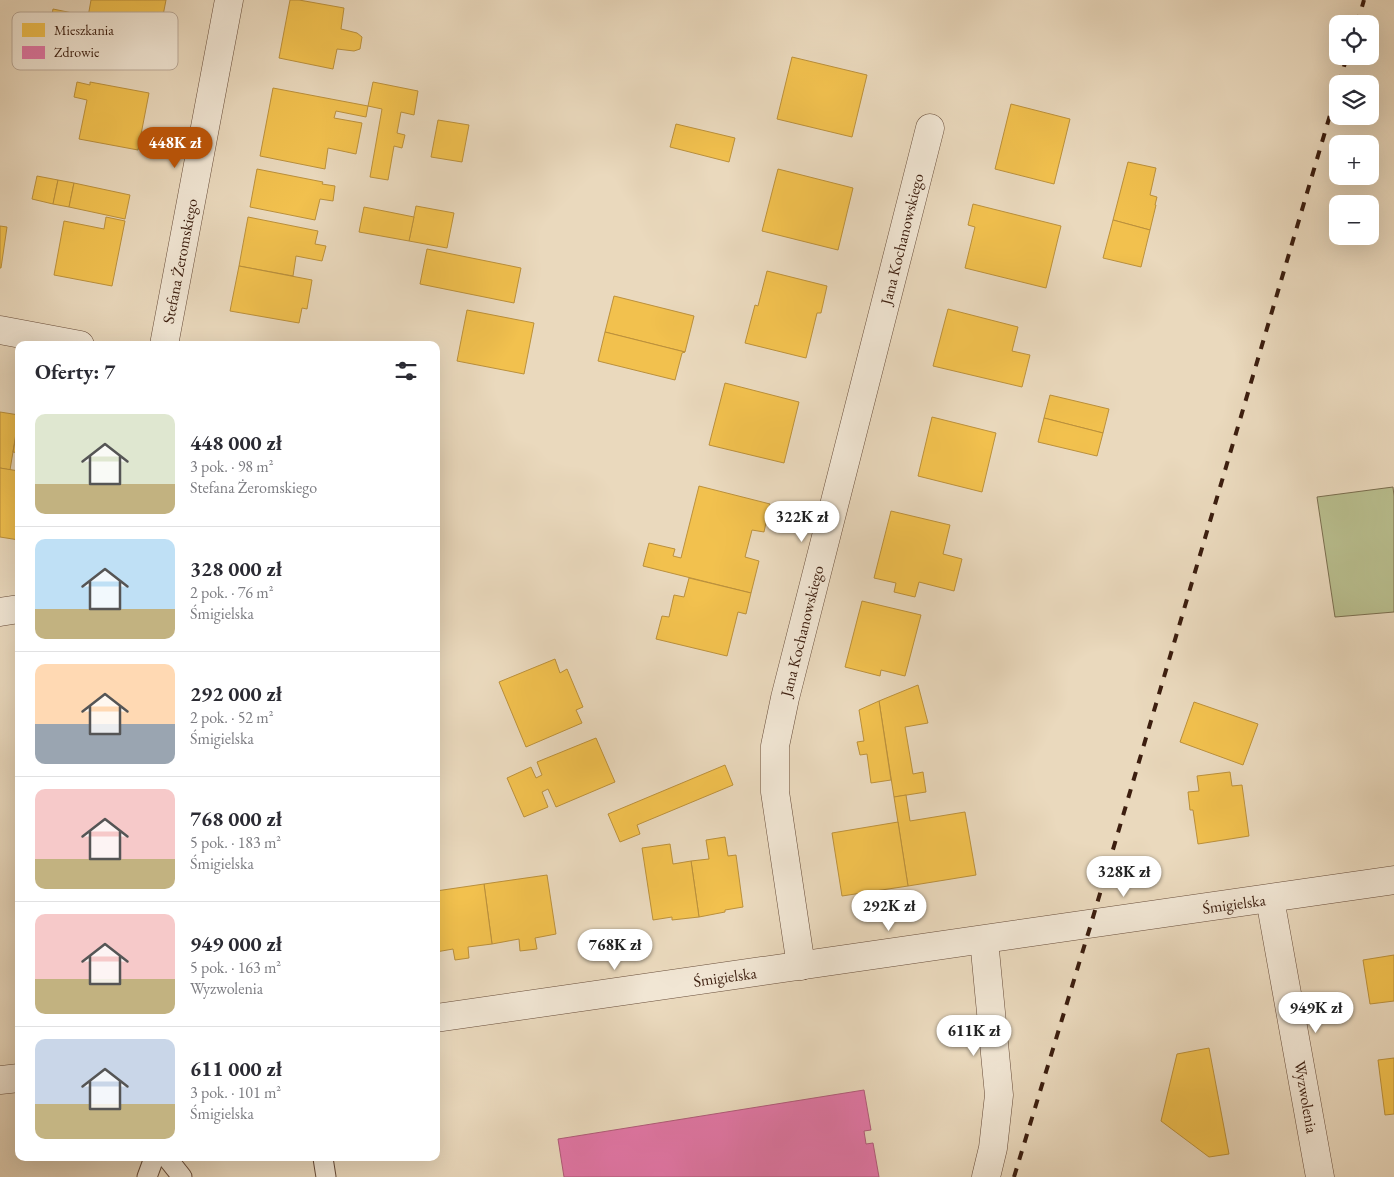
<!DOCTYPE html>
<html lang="pl">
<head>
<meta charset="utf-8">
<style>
  body { margin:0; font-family:"EB Garamond",serif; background:#f2f2f3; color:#2b2b33; height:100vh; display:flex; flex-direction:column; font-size:19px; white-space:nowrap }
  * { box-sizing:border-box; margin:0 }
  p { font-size:16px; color:#7c7c81 }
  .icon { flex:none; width:28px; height:28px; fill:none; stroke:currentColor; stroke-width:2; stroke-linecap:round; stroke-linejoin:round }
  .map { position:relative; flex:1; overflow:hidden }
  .side { position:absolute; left:15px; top:341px; width:425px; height:820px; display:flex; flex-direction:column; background:#fff; border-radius:10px; box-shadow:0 5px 20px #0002 }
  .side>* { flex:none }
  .controls { position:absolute; left:1329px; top:15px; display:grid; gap:10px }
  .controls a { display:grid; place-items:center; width:50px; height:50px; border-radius:10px; background:#fff; box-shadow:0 5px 20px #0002; font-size:25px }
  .price { position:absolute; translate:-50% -42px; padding:0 11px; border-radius:18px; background:#fff; color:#222; font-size:16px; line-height:32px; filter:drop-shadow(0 1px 2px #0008) }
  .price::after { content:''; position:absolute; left:50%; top:30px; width:15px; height:11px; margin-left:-8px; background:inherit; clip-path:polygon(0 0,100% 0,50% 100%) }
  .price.active { background:#b45309; color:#fff }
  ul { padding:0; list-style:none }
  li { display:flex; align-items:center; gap:15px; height:125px; padding:0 20px }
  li+li { border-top:1px solid #e1e1e2 }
  li span { display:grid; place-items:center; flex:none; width:140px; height:100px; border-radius:10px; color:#555 }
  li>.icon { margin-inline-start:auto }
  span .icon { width:60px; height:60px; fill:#fffc; stroke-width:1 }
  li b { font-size:21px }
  h2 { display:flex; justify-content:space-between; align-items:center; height:60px; padding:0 20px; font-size:21px }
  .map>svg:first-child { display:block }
  .green { fill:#b9bf8f; stroke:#7a6e4f }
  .homes { fill:#f2c14e; stroke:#bb903b }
  .health { fill:#e377a8; stroke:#b15c7a }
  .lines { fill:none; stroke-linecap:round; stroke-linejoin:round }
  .service-casing { stroke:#684d3a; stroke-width:21 }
  .minor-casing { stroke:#684d3a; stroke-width:29 }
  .tertiary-casing { stroke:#684d3a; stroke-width:29 }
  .service { stroke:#f1e6d4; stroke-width:19 }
  .minor { stroke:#f1e6d4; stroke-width:28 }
  .tertiary { stroke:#f1e6d4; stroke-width:28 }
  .rail { stroke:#3c1e0f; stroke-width:4; stroke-dasharray:9 9; stroke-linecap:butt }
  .labels { text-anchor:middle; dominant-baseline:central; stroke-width:5; stroke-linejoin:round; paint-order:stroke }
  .street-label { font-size:16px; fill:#3c1e0f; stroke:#f1e6d4 }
  .key { fill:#f1e6d4; stroke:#ba9; stroke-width:1 }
  .key-label { font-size:14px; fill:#3c1e0f }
</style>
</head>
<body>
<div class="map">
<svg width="1394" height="1177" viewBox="0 0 1394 1177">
  <rect width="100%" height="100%" fill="#ead9bd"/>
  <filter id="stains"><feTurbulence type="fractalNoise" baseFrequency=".004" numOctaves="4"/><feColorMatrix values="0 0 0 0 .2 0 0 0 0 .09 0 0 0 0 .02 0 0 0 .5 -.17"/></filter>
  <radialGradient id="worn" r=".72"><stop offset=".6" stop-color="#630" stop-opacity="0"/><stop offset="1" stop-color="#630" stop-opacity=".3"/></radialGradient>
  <path class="green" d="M1393,487L1394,496V612L1335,617L1317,497Z"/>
  <g class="homes">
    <path d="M91,0H166L160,31L88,17Z"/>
    <path d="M290,0H299L344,8L341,29L357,33L362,37L360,49L354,51L337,49L333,69L279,58Z"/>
    <path d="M53,9L160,31L153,65L46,45Z"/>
    <path d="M792,57L867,75L852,137L777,119Z"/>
    <path d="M77,82L90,85V82L149,93L138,150L79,139L87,100L74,97Z"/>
    <path d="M373,82L418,91L414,115L401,112L397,133L405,135L402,148L394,146L388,180L370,177L382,109L368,106Z"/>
    <path d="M273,88L368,106L366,117L336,111L334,118L362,123L356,154L328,148L325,169L260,156Z"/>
    <path d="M1011,104L1070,119L1054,184L995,169Z"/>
    <path d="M438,120L469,125L462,162L431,157Z"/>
    <path d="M676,124L735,138L729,162L670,147Z"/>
    <path d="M1128,162L1156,168L1150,195L1157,197L1155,205H1156L1150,230L1113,220Z"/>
    <path d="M257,169L323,182L322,184L335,186L333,201L320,199L315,220L250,207Z"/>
    <path d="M778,169L853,188L838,250L762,231Z"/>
    <path d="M37,176L58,180L53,204L32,199Z"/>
    <path d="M58,180L74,183L69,207L53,204Z"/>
    <path d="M74,183L130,195L125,219L69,207Z"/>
    <path d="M973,204L1061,226L1046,288L965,268L975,227L968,225Z"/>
    <path d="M416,206L454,213L447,248L409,241Z"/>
    <path d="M364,207L414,217L409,241L359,232Z"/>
    <path d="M106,217L125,221L112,286L54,275L64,221L104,229Z"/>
    <path d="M248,217L318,231L315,244L326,246L322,261L296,256L293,276L239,266Z"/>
    <path d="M1113,220L1150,230L1141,267L1103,258Z"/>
    <path d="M0,226L7,227L1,268H0Z"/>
    <path d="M427,249L521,268L514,303L420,284Z"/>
    <path d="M239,266L312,280L307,309L302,308L299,323L230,311Z"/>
    <path d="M767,271L827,286L821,313H817L806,358L745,343L755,305L758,306Z"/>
    <path d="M614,296L694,316L685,352L605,332Z"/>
    <path d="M948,309L1018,327L1012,351L1030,355L1022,387L933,366Z"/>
    <path d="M467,310L534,323L524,374L457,361Z"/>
    <path d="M605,332L685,352L682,353L675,380L598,361Z"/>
    <path d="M725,383L799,402L784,463L709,445Z"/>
    <path d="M1050,395L1109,409L1103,433L1044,418Z"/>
    <path d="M0,412L19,415L10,470L0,468Z"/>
    <path d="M932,417L996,433L982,492L918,476Z"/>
    <path d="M1044,418L1103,433L1097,456L1038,442Z"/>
    <path d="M19,421V453L13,452Z"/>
    <path d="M0,468L19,471V540L0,537Z"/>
    <path d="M699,486L770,504L764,532L752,530L745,557L759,561L751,593L643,566L649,543L675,549L673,556L681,558Z"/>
    <path d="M891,511L950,525L943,554L962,559L954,591L919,582L915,597L894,592L896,583L874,578Z"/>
    <path d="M689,578L751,593L746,614L738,612L727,656L656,639L662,616L669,617L674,595L684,597Z"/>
    <path d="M862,601L921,615L905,676L881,670L880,676L845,667Z"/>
    <path d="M555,659L560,673L567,669L583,707L576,710L582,723L526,747L499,682Z"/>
    <path d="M918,685L928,723L905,727L913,774L923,772L926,792L894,797L879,701Z"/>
    <path d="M879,701L891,780L871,783L867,754L860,755L857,742L864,741L859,710Z"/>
    <path d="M1194,702L1258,724L1243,765L1180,742Z"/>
    <path d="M596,738L615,782L556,807L548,789L542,792L548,807L524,817L507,778L531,767L536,778L542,775L537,762Z"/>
    <path d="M725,765L733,785L637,825L640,834L620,842L608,814Z"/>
    <path d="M1230,772L1232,786L1242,785L1249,836L1198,844L1193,810H1190L1188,792L1199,791L1197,776Z"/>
    <path d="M906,795L910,821L965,812L976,875L908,886L894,797Z"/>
    <path d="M898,822L908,886L842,896L832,833Z"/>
    <path d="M725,837L728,856L736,855L743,907L725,910V912L699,917L691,861L709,859L706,840Z"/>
    <path d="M670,844L673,864L691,861L699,917L672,920V917L653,920L642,848Z"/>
    <path d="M547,875L556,934L535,938L537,949L520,951L519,939L492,944L484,884Z"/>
    <path d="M484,884L492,944L468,947L469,958L455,960L453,949L436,952V891Z"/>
    <path d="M1394,955V1001L1370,1004L1363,960Z"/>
    <path d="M1209,1048L1229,1154L1209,1157L1161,1121L1177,1054Z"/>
    <path d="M1394,1058V1114L1385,1115L1378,1060Z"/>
  </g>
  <path class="health" d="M864,1090L871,1130L864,1131L866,1144L873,1143L879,1177H564L558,1139Z"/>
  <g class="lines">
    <defs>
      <g id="service">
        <path d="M167,1158L182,1177"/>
        <path d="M323,1158L326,1177"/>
        <path d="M147,1177L154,1158"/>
      </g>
      <g id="minor">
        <path d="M0,330L80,345"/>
        <path d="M164,345L229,0"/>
        <path d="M0,612L19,609"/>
        <path d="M1270,899L1320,1177"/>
        <path d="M984,940L999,1095L993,1148L986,1177"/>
        <path d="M801,966L775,792V746L785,698L930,128"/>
      </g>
      <g id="tertiary">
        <path d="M436,1018L1394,880"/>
        <path d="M0,1080L19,1078"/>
      </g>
    </defs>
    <use href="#service" class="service-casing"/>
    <use href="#minor" class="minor-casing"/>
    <use href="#tertiary" class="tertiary-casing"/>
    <use href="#service" class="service"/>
    <use href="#minor" class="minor"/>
    <use href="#tertiary" class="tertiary"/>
    <g class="rail">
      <path d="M1357,24L1364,0"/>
      <path d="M1339,84L1347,56"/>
      <path d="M1014,1177L1091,924L1338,88"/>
    </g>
  </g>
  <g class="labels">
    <g class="street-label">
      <text transform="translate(902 239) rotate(-76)">Jana Kochanowskiego</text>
      <text transform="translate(180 261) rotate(-79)">Stefana Żeromskiego</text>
      <text transform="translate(802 631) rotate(-76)">Jana Kochanowskiego</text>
      <text transform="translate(1234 904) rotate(-8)">Śmigielska</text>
      <text transform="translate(725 977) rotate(-8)">Śmigielska</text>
      <text transform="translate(1306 1097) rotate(80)">Wyzwolenia</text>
    </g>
  </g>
  <rect x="12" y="12" width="166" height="58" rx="8" class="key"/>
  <rect x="22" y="23" width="23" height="14" fill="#f2c14e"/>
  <rect x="22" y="46" width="23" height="13" fill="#e377a8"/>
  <g class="key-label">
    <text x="54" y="35">Mieszkania</text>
    <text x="54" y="57">Zdrowie</text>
  </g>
  <rect width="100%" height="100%" filter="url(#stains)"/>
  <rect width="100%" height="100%" fill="url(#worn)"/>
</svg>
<div class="controls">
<a><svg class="icon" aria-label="locate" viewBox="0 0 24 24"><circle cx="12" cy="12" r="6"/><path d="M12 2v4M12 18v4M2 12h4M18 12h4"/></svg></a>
<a><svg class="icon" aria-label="layers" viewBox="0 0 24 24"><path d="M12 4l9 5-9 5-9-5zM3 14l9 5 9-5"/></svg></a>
<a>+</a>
<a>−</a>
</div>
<b class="price active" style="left:175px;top:169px">448K zł</b>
<b class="price" style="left:802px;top:543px">322K zł</b>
<b class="price" style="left:1124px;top:898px">328K zł</b>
<b class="price" style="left:889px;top:932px">292K zł</b>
<b class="price" style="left:615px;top:971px">768K zł</b>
<b class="price" style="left:1316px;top:1034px">949K zł</b>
<b class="price" style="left:974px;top:1057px">611K zł</b>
<section class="side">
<h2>Oferty: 7<svg class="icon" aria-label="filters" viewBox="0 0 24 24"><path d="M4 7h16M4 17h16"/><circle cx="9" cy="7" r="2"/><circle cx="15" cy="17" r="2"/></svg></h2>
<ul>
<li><span style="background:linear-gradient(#dfe7d0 70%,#c2b280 0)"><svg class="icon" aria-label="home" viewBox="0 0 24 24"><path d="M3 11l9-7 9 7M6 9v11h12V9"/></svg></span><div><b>448 000 zł</b><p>3 pok. · 98 m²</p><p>Stefana Żeromskiego</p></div></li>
<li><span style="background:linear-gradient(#bfe0f5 70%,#c2b280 0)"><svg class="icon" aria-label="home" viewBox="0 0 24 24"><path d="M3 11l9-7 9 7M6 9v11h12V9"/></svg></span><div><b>328 000 zł</b><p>2 pok. · 76 m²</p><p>Śmigielska</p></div></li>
<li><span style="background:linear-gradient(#ffd9b3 60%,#9aa5b1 0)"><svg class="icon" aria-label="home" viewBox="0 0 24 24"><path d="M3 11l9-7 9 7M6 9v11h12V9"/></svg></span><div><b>292 000 zł</b><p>2 pok. · 52 m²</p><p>Śmigielska</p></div></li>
<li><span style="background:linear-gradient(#f6c9c9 70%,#c2b280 0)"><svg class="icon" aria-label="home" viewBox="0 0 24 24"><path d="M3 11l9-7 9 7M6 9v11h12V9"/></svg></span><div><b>768 000 zł</b><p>5 pok. · 183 m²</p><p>Śmigielska</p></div></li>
<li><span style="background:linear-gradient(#f6c9c9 65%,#c2b280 0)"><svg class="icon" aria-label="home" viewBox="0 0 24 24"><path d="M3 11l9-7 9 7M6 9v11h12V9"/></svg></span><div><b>949 000 zł</b><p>5 pok. · 163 m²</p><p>Wyzwolenia</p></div></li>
<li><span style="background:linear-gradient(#c9d6e8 65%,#c2b280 0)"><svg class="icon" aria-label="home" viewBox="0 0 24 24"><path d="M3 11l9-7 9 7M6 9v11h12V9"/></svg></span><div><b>611 000 zł</b><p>3 pok. · 101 m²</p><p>Śmigielska</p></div></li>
</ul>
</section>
</div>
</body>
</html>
